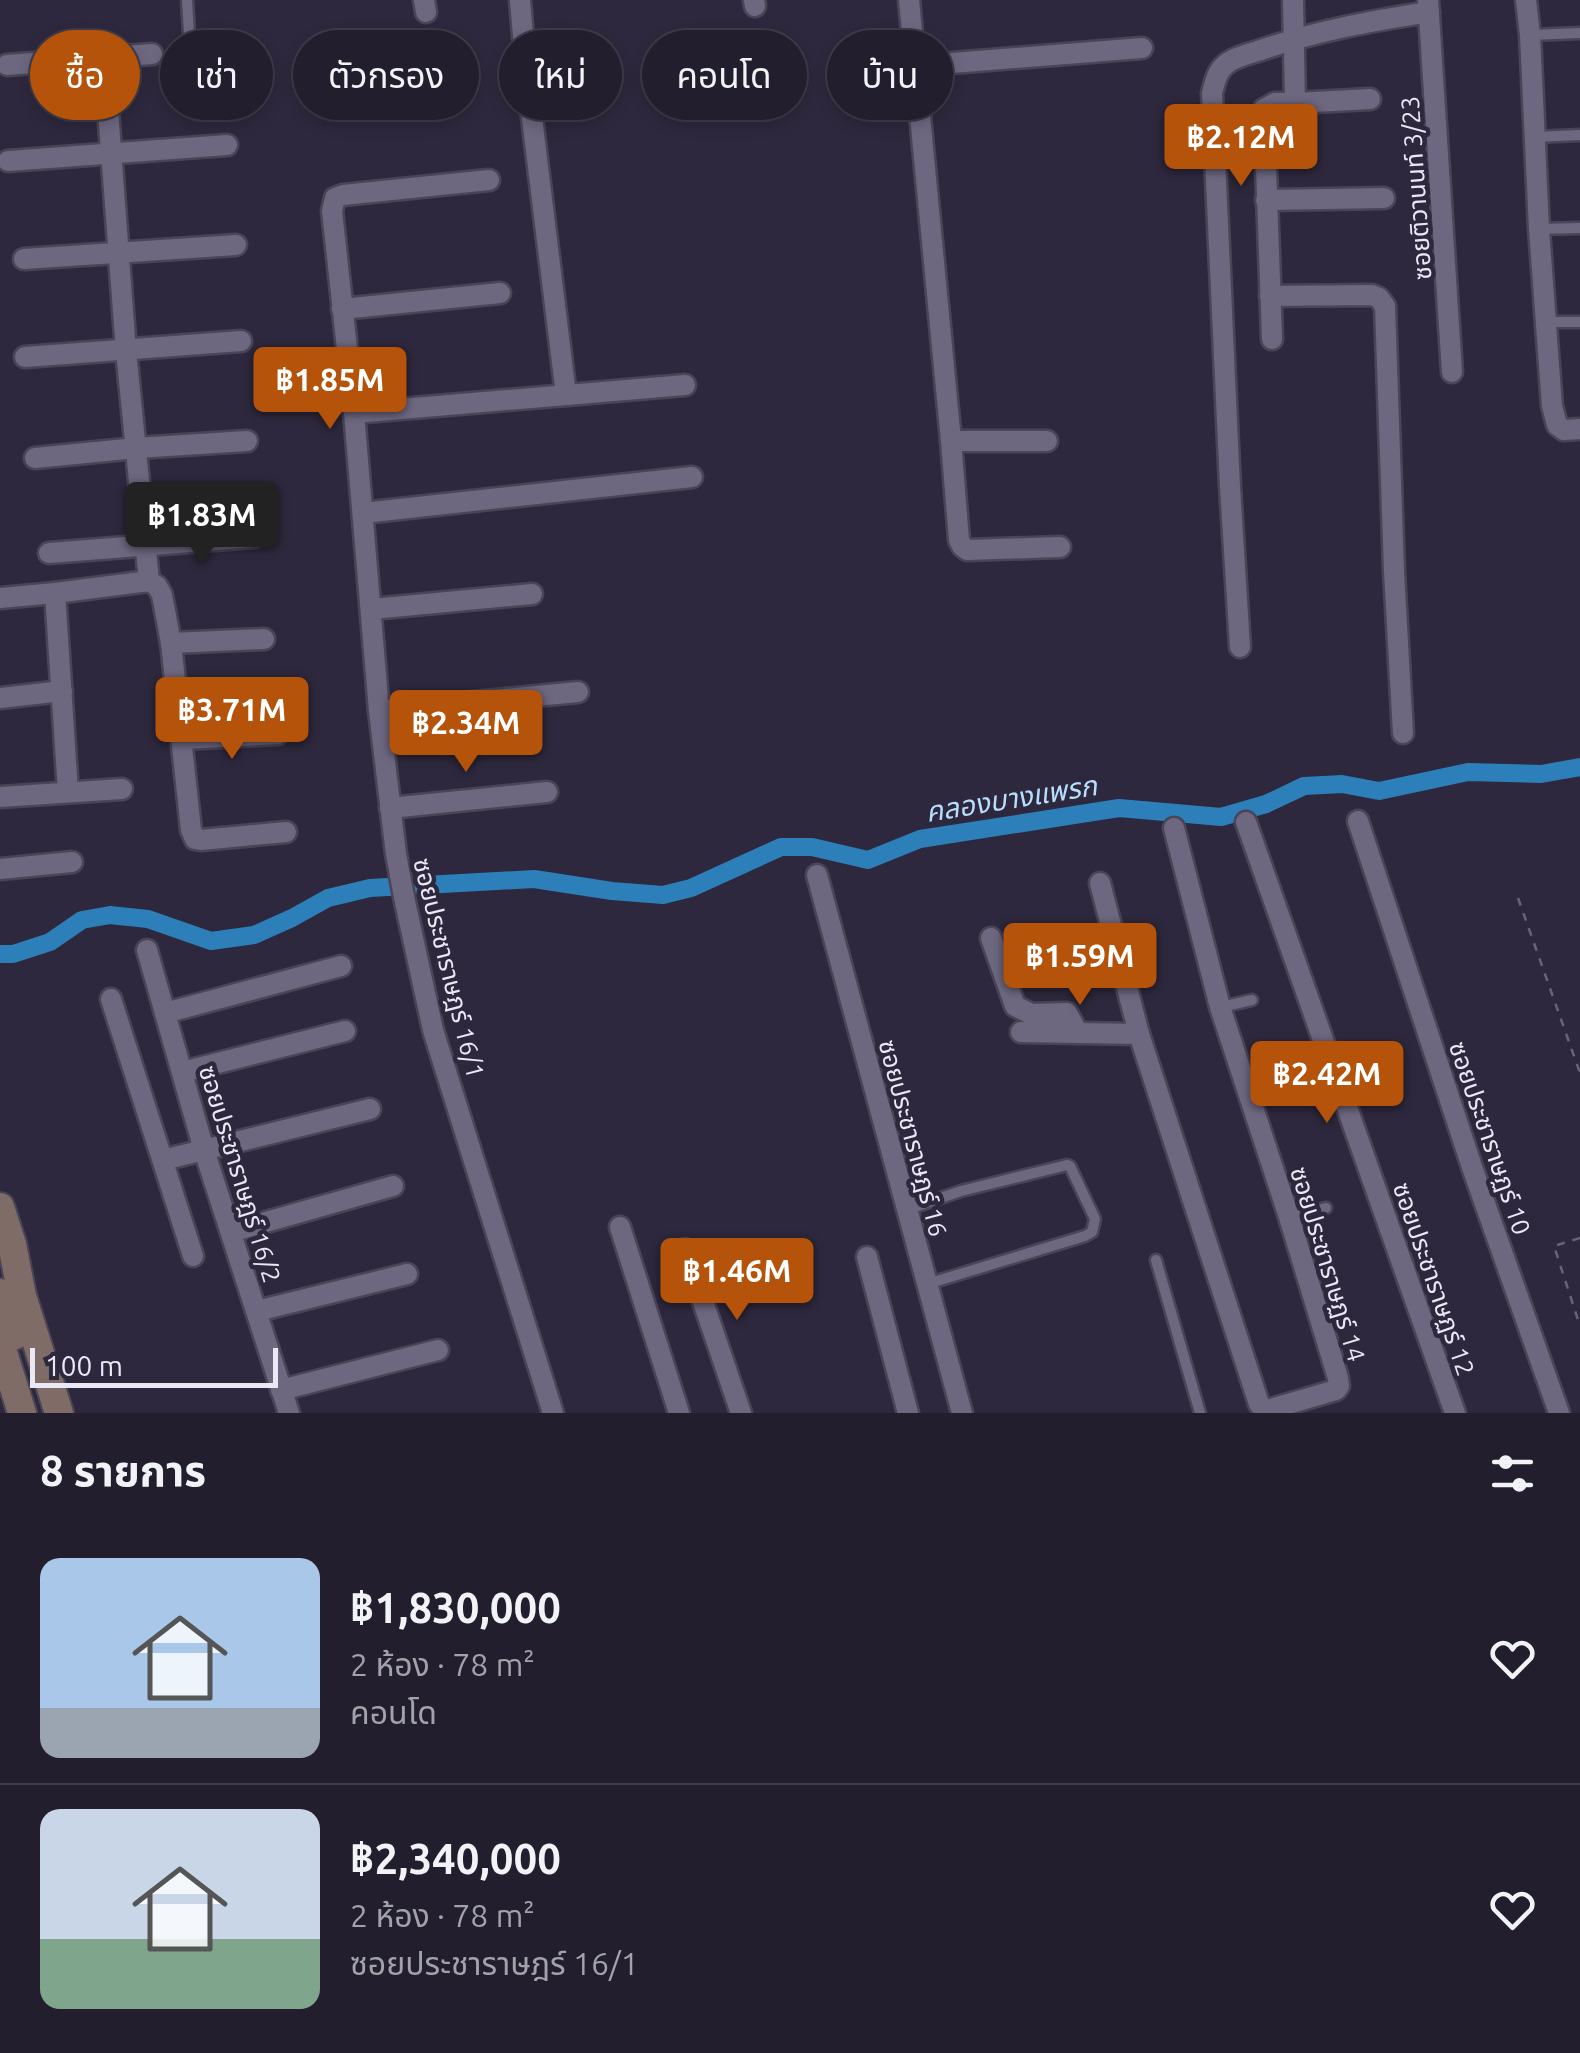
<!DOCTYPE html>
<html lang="th">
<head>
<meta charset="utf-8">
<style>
  body { margin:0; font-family:Ubuntu,"Noto Sans Thai",sans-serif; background:#2e2b3a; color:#f1f3f6; height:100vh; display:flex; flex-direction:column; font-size:38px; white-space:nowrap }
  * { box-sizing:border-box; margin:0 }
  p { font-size:32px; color:#a2a2aa }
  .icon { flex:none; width:55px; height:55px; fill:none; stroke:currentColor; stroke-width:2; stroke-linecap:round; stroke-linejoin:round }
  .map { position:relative; height:1413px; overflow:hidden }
  .panel { display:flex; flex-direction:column; background:#221e2e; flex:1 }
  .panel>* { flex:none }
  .top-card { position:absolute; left:30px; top:30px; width:1000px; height:90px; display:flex; gap:20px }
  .scale { position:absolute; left:30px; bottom:25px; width:248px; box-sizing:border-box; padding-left:10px; border:5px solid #ebe8f6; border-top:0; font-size:28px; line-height:35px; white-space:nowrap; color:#ebe8f6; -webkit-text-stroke:8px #2d283d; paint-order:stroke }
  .price { position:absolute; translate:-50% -85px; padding:0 22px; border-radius:10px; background:#b45309; color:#fff; font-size:32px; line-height:65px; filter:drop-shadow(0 2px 5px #0008) }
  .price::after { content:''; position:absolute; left:50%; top:60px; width:30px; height:22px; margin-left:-15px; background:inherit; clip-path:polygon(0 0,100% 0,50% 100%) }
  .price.active { background:#222; color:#fff }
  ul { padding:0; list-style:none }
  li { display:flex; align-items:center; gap:30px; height:250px; padding:0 40px }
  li+li { border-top:2px solid #3f3c4a }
  li span { display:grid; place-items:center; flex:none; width:280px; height:200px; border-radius:20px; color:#555 }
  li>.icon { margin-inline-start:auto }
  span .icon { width:120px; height:120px; fill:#fffc; stroke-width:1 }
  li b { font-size:42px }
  h2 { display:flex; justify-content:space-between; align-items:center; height:120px; padding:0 40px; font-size:42px }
  .chip { padding:0 35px; border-radius:45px; background:#221e2e; box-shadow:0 5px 15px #0003,0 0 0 2px #3f3c4a; font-size:35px; line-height:90px }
  .chip.active { background:#b45309; color:#fff }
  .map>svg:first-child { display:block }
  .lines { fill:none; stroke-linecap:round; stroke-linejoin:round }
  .canal { stroke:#2d7fb9; stroke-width:18 }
  .lane-casing { stroke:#494456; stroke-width:15 }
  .street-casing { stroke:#494456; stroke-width:25 }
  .secondary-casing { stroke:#494456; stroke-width:32 }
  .path { stroke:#686477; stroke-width:2.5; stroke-dasharray:8 8; stroke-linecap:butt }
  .lane { stroke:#6d6780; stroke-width:10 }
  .street { stroke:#6d6780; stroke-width:20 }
  .secondary { stroke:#7f6c66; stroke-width:28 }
  .labels { text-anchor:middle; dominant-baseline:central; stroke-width:9; stroke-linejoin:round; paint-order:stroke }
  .street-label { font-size:25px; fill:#ebe8f6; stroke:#2d283d }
  .water-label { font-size:28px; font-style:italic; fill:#b8defe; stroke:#2d283d }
</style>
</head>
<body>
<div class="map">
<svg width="1580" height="1413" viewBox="0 0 1580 1413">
  <rect width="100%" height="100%" fill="#2d283d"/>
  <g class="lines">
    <path class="canal" d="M0,954H13L50,942L82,920L110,915L148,919L211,941L254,935L292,918L328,898L370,888L534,879L612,891L663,895L691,888L781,847H812L868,860L920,839L1119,808L1221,817L1266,804L1304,786L1342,784L1379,791L1468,772L1541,774L1580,767"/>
    <defs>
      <g id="lane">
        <path d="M187,0L191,66"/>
        <path d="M1530,35L1580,33"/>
        <path d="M1535,137L1580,135"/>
        <path d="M1539,229L1580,228"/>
        <path d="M1546,322H1580"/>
        <path d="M1221,1007L1252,1000"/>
        <path d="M906,1210L961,1191L1067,1165L1070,1166L1095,1219L1092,1232L1085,1236L927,1284"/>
        <path d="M1290,1217L1326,1208"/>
        <path d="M1156,1260L1200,1413"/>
      </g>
      <g id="street">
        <path d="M424,0L426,12"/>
        <path d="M754,0L755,6"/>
        <path d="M909,0L951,441H1047"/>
        <path d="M1293,0L1295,103L1370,99"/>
        <path d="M1428,0L1452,372"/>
        <path d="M1526,0L1530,35L1539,229L1552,406L1557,425L1564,430L1580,429"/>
        <path d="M520,1L526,69L566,395"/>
        <path d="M104,57L126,351L149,581L157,586L162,595L171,643L191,830L195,839L201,840L286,832"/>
        <path d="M7,65L152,54"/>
        <path d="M914,66L1142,48"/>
        <path d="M8,161L227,145"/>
        <path d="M489,180L343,195L335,198L332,211L354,413L379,711L396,854L404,897L433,1030L553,1413"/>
        <path d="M1266,200L1384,198"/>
        <path d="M24,259L236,245"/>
        <path d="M1270,296L1372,295L1379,298L1385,306L1394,571L1403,733"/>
        <path d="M342,309L500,293"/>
        <path d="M1272,339L1264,109L1275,103H1295"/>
        <path d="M25,357L241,341"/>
        <path d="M354,413L685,385"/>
        <path d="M951,441L959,540L962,546L967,550L1060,547"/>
        <path d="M35,458L136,448L247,441"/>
        <path d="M363,513L692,477"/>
        <path d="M49,553L254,537"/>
        <path d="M0,598L55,593"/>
        <path d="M372,609L532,594"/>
        <path d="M171,643L264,639"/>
        <path d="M1240,647L1230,487L1212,93C1215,83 1216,73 1225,65C1234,57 1249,54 1261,50C1316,31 1371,21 1429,12"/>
        <path d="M0,698L62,691"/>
        <path d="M379,711L578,692"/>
        <path d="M183,739L278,734"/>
        <path d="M68,792L55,593L149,581"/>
        <path d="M0,797L122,789"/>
        <path d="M390,808L547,792"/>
        <path d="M1358,821L1472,1167L1559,1413"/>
        <path d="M1246,822L1455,1413"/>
        <path d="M0,869L72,862"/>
        <path d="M817,875L962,1413"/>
        <path d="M1100,883L1139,1034L1259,1404L1264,1409H1271L1336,1390L1339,1386L1338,1378L1289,1217L1220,1007L1174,828"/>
        <path d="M991,938L1015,1006L1031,1014L1067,1013L1078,1033"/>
        <path d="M147,950L204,1150L289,1413"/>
        <path d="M111,999L193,1256"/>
        <path d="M165,1013L341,966"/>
        <path d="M1021,1032L1139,1034"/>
        <path d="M182,1072L345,1031"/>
        <path d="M163,1160L370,1109"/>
        <path d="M620,1227L679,1413"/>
        <path d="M231,1232L393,1186"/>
        <path d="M685,1249L741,1413"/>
        <path d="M867,1257L908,1413"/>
        <path d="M257,1311L407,1274"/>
        <path d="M281,1390L438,1350"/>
      </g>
      <g id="secondary">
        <path d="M0,1207L12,1244L22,1296L59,1413"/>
        <path d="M0,1293L15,1335"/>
        <path d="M0,1343L22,1413"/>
      </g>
    </defs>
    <use href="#lane" class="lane-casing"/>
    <use href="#street" class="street-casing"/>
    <use href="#secondary" class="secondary-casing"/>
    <g class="path">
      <path d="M1518,898L1580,1073"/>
      <path d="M1580,1238L1554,1246L1580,1326"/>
    </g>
    <use href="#lane" class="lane"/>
    <use href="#street" class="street"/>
    <use href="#secondary" class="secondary"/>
  </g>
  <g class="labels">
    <g class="street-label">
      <text transform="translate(1416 188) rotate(-94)">ซอยติวานนท์ 3/23</text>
      <text transform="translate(449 968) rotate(76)">ซอยประชาราษฎร์ 16/1</text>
      <text transform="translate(913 1138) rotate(75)">ซอยประชาราษฎร์ 16</text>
      <text transform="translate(1490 1138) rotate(71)">ซอยประชาราษฏร์ 10</text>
      <text transform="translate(240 1174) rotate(73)">ซอยประชาราษฎร์ 16/2</text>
      <text transform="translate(1328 1264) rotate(73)">ซอยประชาราษฏร์ 14</text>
      <text transform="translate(1434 1279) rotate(71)">ซอยประชาราษฏร์ 12</text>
    </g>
    <g class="water-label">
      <text transform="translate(1011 798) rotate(-9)">คลองบางแพรก</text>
    </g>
  </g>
</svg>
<div class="scale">100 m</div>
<b class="price" style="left:1241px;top:189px">฿2.12M</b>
<b class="price" style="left:330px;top:432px">฿1.85M</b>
<b class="price active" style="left:202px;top:567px">฿1.83M</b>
<b class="price" style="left:232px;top:762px">฿3.71M</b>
<b class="price" style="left:466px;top:775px">฿2.34M</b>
<b class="price" style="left:1080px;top:1008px">฿1.59M</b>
<b class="price" style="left:1327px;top:1126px">฿2.42M</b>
<b class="price" style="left:737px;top:1323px">฿1.46M</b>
<div class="top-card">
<a class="chip active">ซื้อ</a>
<a class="chip">เช่า</a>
<a class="chip">ตัวกรอง</a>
<a class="chip">ใหม่</a>
<a class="chip">คอนโด</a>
<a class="chip">บ้าน</a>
</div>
</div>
<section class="panel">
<h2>8 รายการ<svg class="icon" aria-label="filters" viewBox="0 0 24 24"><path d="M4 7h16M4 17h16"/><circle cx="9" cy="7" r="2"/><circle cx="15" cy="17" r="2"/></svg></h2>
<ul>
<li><span style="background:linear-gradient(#a9c7e8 75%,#9aa5b1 0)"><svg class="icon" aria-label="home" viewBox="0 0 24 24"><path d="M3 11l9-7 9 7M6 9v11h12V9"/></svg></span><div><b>฿1,830,000</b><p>2 ห้อง · 78 m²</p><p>คอนโด</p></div><svg class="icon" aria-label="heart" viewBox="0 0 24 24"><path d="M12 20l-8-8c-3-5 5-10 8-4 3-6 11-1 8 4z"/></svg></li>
<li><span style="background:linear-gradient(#c9d6e8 65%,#7fa58c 0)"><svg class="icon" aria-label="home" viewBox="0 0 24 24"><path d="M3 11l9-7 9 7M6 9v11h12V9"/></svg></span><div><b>฿2,340,000</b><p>2 ห้อง · 78 m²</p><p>ซอยประชาราษฎร์ 16/1</p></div><svg class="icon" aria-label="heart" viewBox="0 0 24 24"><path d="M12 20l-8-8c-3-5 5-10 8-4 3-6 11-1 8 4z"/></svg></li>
</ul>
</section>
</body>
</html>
